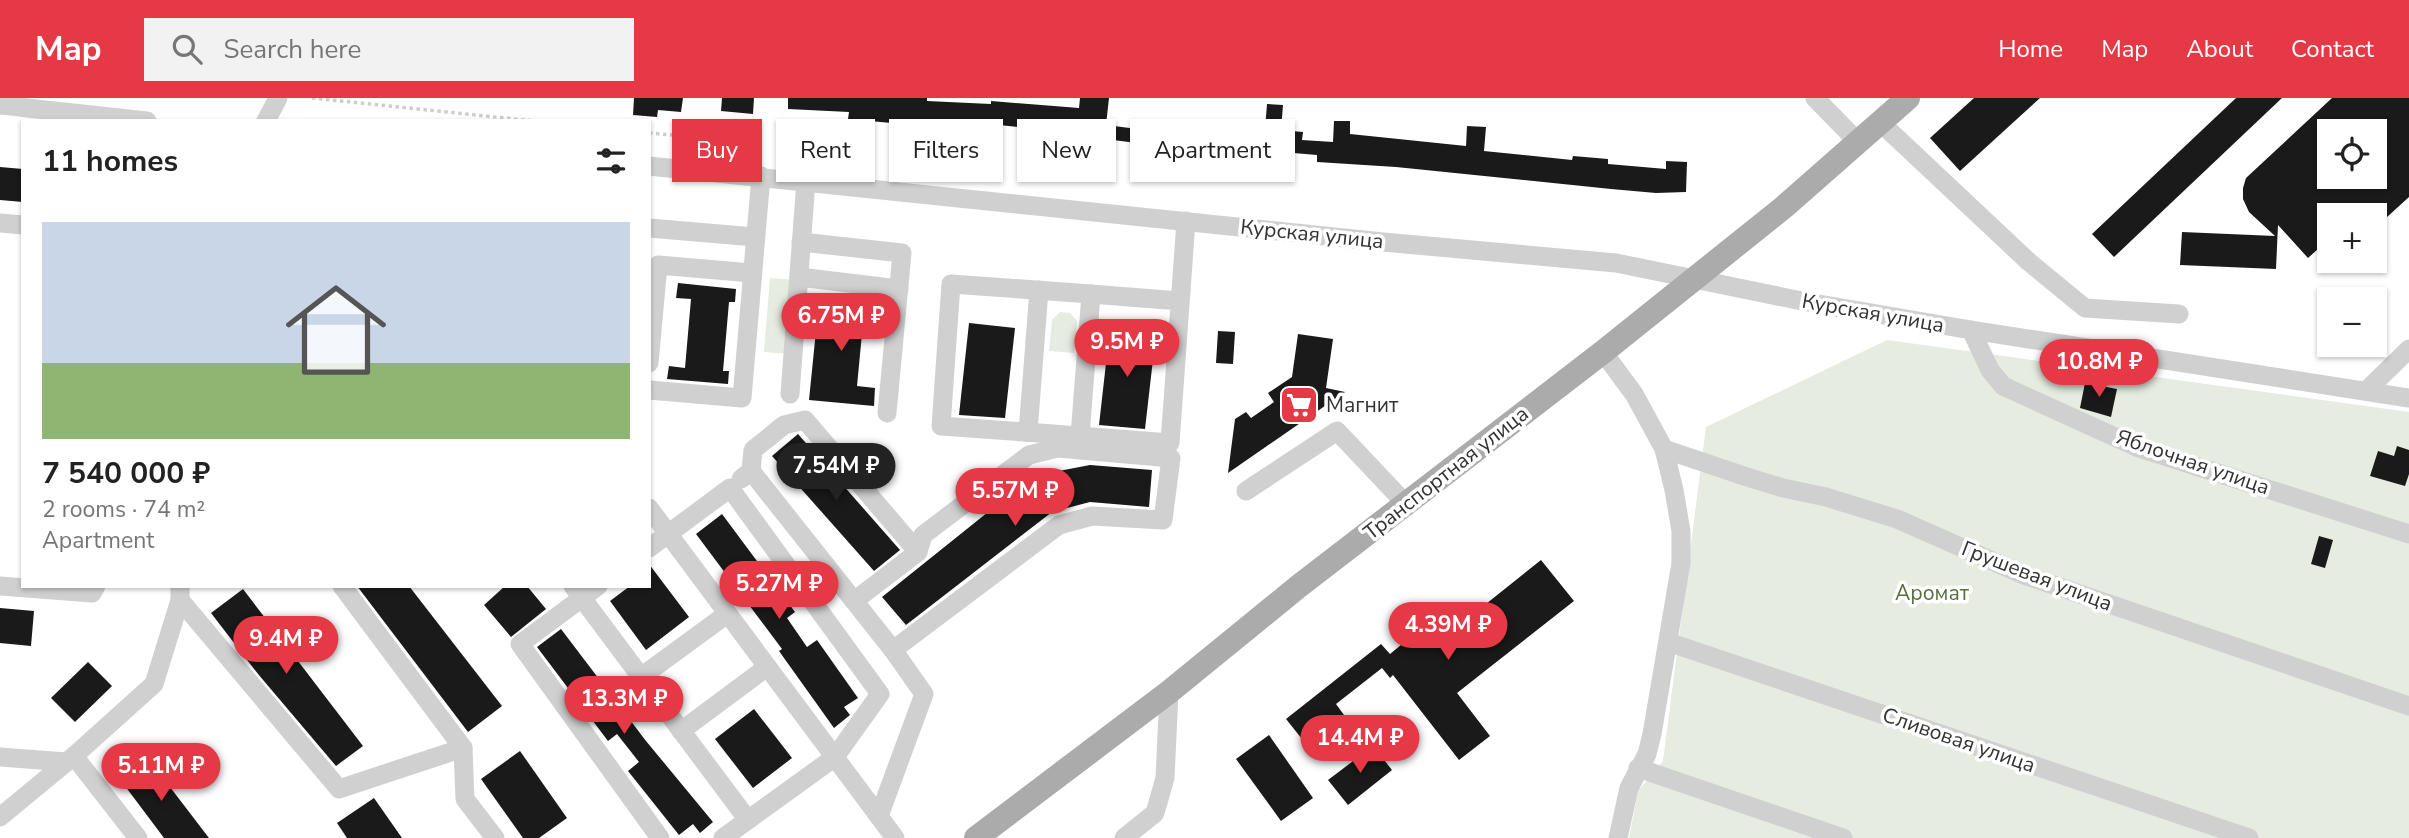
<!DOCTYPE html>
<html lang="en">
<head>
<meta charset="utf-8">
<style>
  body { margin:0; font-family:"Nunito Sans",sans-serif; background:#f2f2f2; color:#222; height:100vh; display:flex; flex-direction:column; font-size:26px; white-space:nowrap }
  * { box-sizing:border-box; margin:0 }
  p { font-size:23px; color:#767676 }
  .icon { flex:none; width:38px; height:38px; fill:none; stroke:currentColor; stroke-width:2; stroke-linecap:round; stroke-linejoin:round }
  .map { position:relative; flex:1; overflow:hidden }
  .panel { position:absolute; left:21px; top:21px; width:630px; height:469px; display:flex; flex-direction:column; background:#fff; border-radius:0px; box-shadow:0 2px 5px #0004 }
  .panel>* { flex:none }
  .guide { position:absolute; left:672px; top:21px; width:665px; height:63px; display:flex; gap:14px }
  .buttons { position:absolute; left:2317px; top:21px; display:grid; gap:14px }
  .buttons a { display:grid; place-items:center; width:70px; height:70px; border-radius:0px; background:#fff; box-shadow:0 2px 5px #0004; font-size:35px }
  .price { position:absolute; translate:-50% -60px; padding:0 16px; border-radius:24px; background:#e63946; color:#fff; font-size:23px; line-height:46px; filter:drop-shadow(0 2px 4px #0008) }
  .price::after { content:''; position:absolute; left:50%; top:42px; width:21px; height:16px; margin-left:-10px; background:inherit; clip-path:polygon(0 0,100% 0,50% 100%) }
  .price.active { background:#222; color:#fff }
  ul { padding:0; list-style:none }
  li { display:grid; align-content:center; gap:14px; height:371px; padding:0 21px }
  li span { display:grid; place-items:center; height:217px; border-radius:0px; color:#555 }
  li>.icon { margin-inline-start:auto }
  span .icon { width:126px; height:126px; fill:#fffc; stroke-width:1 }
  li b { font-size:30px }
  h2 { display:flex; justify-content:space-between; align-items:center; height:84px; padding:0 21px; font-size:30px }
  .tag { padding:0 24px; border-radius:0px; background:#fff; box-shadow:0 2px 5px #0004; font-size:24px; line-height:63px }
  .tag.active { background:#e63946; color:#fff }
  header { display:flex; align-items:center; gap:42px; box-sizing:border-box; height:98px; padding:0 35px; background:#e63946; color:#fff }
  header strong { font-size:33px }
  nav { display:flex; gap:38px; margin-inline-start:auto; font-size:24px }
  .search { width:490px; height:63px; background:#f2f2f2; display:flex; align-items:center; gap:18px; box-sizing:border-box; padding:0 24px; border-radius:0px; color:#767676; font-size:26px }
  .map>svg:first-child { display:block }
  .green { fill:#e6ecdf }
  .building { fill:#1a1a1a; fill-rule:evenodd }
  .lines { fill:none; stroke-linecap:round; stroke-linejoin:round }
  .path { stroke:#cdcdcd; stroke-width:3.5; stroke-dasharray:3.5 3.5; stroke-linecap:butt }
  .minor { stroke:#d0d0d0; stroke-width:19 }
  .major { stroke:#ababab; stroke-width:24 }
  .labels { text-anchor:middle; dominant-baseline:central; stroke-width:7; stroke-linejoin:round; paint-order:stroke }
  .street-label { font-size:21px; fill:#333; stroke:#fff }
  .poi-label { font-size:21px; fill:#333; stroke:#fff; text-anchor:start }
  .park-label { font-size:21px; fill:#56703f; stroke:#fff }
</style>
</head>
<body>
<header>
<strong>Map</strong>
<div class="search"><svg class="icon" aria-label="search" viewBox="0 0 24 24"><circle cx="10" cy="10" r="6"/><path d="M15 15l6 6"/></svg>Search here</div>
<nav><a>Home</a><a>Map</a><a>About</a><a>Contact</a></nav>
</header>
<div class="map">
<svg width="2409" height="740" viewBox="0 0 2409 740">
  <rect width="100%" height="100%" fill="#fff"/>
  <g class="green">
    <path d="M770,180L795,182L788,256L764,254Z"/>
    <path d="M1060,214L1070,215L1077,223L1074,255L1049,253L1052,222Z"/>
    <path d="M1887,242L2409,314V740H1629L1638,693L1663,663L1706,329Z"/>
  </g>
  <g class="building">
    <path d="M634,0H683L681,14L658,12L657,19L633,17Z"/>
    <path d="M722,0H754L753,16L721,13Z"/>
    <path d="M788,0H927V3L991,6V3L1079,10L1080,0H1109L1106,27L1169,35L1170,26L1218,30V29L1265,31L1267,6L1283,7L1281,32L1303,34L1302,42L1333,44L1334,23H1350V36L1466,48L1467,28L1486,29L1484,53L1572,62L1573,58L1608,61V66L1666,71V63L1687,64L1686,94L1656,95L1611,91L1396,69L1317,64V57L1257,52L1193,50L1192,52L1105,41L1104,44L1076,41V35L971,24V29L924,28L848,21L849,14L788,11Z"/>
    <path d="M1974,0H2040L1960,73L1930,40Z"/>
    <path d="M2236,0H2282L2114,159L2092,136Z"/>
    <path d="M2332,0H2409V99L2375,130V117H2329V163L2318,151L2308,160L2278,127L2276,171L2180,167L2182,134L2275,138L2249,114L2243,101V90L2246,80ZM2329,33H2375V79H2329Z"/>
    <path d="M0,69L23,71V104L0,102Z"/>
    <path d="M678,185L736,191L735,204H729L723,273H729L728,286L667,281L669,268L685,270L691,201L676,200Z"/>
    <path d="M819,203L881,209L880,226L863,225L857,288L875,290L874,308L809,302Z"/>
    <path d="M969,225L1015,230L1005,320L959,317Z"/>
    <path d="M1110,230L1156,235L1145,331L1099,327Z"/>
    <path d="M1218,233L1235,234L1233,266L1216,265Z"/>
    <path d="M1298,236L1333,241L1326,290L1345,294L1228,375L1235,321L1246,314L1251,320L1274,304L1268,295L1292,279Z"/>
    <path d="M2085,285L2117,291L2111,319L2080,310Z"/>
    <path d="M798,336L900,452L874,473L772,358Z"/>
    <path d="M2397,348L2409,352V376L2405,388L2370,378L2378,353L2394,358Z"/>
    <path d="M1090,367L1152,372L1149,409L1090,404L1052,414L906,527L882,499L1033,378Z"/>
    <path d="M722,416L795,514L787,520L807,549L817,542L858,600L844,609L850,617L834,630L779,553L782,551L696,436Z"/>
    <path d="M2319,438L2333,442L2325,470L2311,466Z"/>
    <path d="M1541,462L1574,503L1457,595L1490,638L1459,662L1393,577L1390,580L1382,570L1336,606L1344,617L1306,646L1286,621L1381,546L1390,556L1419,532L1432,549Z"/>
    <path d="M649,466L689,519L646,552L610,503L630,488H649Z"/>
    <path d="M357,488H409L502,608L468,634Z"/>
    <path d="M505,488H527L546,511L511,539L484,507Z"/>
    <path d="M243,491L363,648L336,668L258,576L211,515Z"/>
    <path d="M0,510L34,513L31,548L0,545Z"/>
    <path d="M561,531L646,643L713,724L700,735L693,726L679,737L628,673L639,664L617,636L608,643L537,549Z"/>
    <path d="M88,564L112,588L75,624L51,600Z"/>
    <path d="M754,611L792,660L753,690L715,641Z"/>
    <path d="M1269,637L1313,700L1281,723L1236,661Z"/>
    <path d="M1373,648L1392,672L1348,707L1328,682Z"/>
    <path d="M520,653L567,720L539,740H523L481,681Z"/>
    <path d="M147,659L209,740H164L119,680Z"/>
    <path d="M374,700L402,740H347L337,725Z"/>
  </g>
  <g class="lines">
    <g class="path">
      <path d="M312,0L534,23"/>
      <path d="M649,35L672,37"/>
    </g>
    <g class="minor">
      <path d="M1815,0L1859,45"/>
      <path d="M0,7L147,23"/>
      <path d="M266,23L278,0"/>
      <path d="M1881,25L2029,164L2085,210L2179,216"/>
      <path d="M649,68L1383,144L1616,165L1807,204L1971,232L2409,300"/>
      <path d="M0,125L23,127"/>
      <path d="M649,130L755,139"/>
      <path d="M801,144L902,155L887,315"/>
      <path d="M799,179L899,191"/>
      <path d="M1180,203L1091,196L1080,338L1170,345L1186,123"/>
      <path d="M1971,232L1990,272L2003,288L2139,350L2409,436"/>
      <path d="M1603,254L1634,296L1664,351L1674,392L1681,433V465L1652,636L1647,656L1629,690L1618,740"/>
      <path d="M649,265L658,167L752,175"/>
      <path d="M649,292L742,300L761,78"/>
      <path d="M2366,293L2409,251"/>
      <path d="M790,296L806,83"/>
      <path d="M1028,334L1039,192"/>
      <path d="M1080,338L941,328L951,186L1091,196"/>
      <path d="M1664,351L1747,379L1783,390L1826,399L1897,421L2024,477L2409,608"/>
      <path d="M751,373L893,552L924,596L879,718"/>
      <path d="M741,381L751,373L753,352L784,327L805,322L918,454"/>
      <path d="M1246,393L1337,333L1406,406"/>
      <path d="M649,410L895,740"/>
      <path d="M649,450L730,390L880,596L835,659L723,740"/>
      <path d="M0,488L92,495L96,488"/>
      <path d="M573,488L748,722"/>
      <path d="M598,488L520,546L660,740"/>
      <path d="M180,502L339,691L463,650L342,488"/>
      <path d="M854,503L918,454L923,437L1029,357L1058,350L1171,360L1163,422L1092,418L1059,427L893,552"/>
      <path d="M1668,544L2249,740"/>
      <path d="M641,579L727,516"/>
      <path d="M681,633L767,569"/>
      <path d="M463,650L465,701L495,740"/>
      <path d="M74,658L138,740"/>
      <path d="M0,659L66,664"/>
      <path d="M1638,670L1843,740"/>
      <path d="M0,719L74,658L154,586L180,502V488"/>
      <path d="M1124,740L1155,715L1165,680L1169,594"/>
    </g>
    <path class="major" d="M976,740L1169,594L1299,488L1603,254L1784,109L1908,0"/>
  </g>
  <defs>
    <symbol id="supermarket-square" viewBox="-11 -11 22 22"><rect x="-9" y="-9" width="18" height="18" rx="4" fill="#e63946" stroke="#fff"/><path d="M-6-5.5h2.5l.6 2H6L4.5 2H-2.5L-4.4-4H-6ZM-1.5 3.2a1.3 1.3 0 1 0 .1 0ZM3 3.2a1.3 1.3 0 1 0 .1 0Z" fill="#fff"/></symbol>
  </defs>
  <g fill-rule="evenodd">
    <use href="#supermarket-square" x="1277" y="285" width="44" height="44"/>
  </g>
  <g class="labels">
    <g class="street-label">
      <text transform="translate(1312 136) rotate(6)">Курская улица</text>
      <text transform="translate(1873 215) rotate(10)">Курская улица</text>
      <text transform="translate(2193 364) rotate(19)">Яблочная улица</text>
      <text transform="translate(1446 375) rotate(-38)">Транспортная улица</text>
      <text transform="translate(2037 478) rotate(21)">Грушевая улица</text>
      <text transform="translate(1959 642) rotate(19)">Сливовая улица</text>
    </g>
    <g class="poi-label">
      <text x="1326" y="307">Магнит</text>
    </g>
    <g class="park-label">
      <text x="1932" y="495">Аромат</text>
    </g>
  </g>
</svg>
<div class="buttons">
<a><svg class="icon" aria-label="locate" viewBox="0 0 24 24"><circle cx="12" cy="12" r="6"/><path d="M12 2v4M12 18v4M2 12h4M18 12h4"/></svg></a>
<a>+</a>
<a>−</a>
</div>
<b class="price" style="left:841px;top:255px">6.75M ₽</b>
<b class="price" style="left:1127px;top:281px">9.5M ₽</b>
<b class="price" style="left:2099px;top:301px">10.8M ₽</b>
<b class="price active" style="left:836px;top:405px">7.54M ₽</b>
<b class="price" style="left:1015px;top:430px">5.57M ₽</b>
<b class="price" style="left:779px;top:523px">5.27M ₽</b>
<b class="price" style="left:1448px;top:564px">4.39M ₽</b>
<b class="price" style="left:286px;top:578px">9.4M ₽</b>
<b class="price" style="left:624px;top:638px">13.3M ₽</b>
<b class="price" style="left:1360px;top:677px">14.4M ₽</b>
<b class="price" style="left:161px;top:705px">5.11M ₽</b>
<div class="guide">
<a class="tag active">Buy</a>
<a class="tag">Rent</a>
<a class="tag">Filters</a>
<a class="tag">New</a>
<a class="tag">Apartment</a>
</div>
<section class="panel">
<h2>11 homes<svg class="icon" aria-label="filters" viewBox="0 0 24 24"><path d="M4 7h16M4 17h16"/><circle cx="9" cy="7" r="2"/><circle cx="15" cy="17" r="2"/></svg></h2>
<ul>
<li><span style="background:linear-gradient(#c9d6e8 65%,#8fb573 0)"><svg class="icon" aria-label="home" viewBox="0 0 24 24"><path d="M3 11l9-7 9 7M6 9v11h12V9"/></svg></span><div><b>7 540 000 ₽</b><p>2 rooms · 74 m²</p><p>Apartment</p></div></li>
</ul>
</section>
</div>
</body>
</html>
